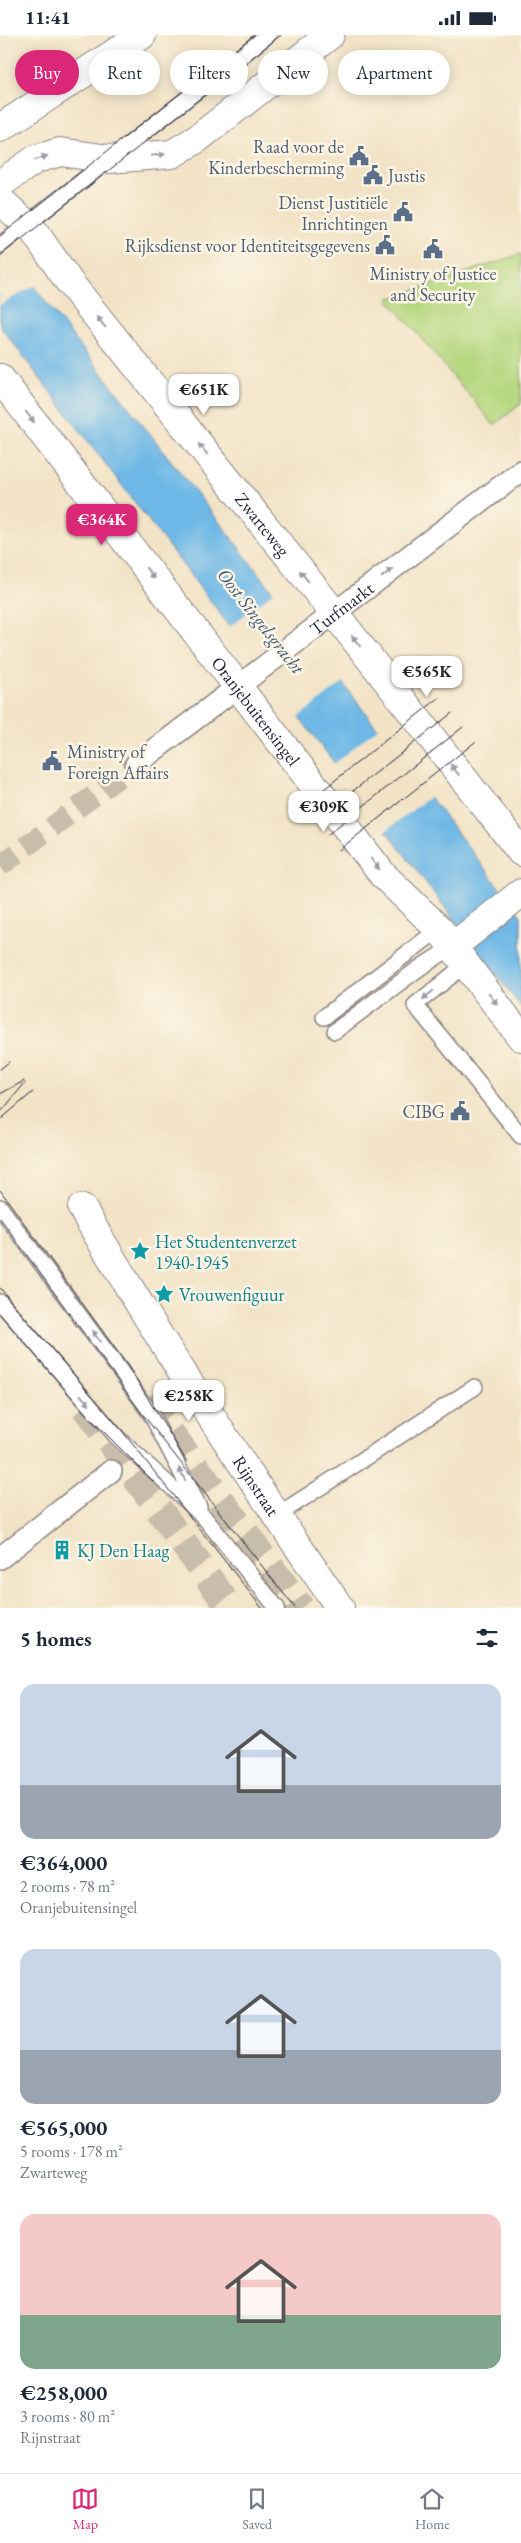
<!DOCTYPE html>
<html lang="en">
<head>
<meta charset="utf-8">
<style>
  body { margin:0; font-family:"EB Garamond",serif; background:#f6f6f7; color:#1f2937; height:100vh; display:flex; flex-direction:column; font-size:19px; white-space:nowrap }
  * { box-sizing:border-box; margin:0 }
  p { font-size:16px; color:#747a83 }
  .icon { flex:none; width:28px; height:28px; fill:none; stroke:currentColor; stroke-width:2; stroke-linecap:round; stroke-linejoin:round }
  .map { position:relative; height:1573px; overflow:hidden }
  .panel { display:flex; flex-direction:column; background:#fff; flex:1 }
  .panel>* { flex:none }
  .guide { position:absolute; left:15px; top:15px; width:491px; height:45px; display:flex; gap:10px }
  .price { position:absolute; translate:-50% -42px; padding:0 11px; border-radius:10px; background:#fff; color:#222; font-size:16px; line-height:32px; filter:drop-shadow(0 1px 2px #0008) }
  .price::after { content:''; position:absolute; left:50%; top:30px; width:15px; height:11px; margin-left:-8px; background:inherit; clip-path:polygon(0 0,100% 0,50% 100%) }
  .price.active { background:#db2777; color:#fff }
  ul { padding:0; list-style:none }
  li { display:grid; align-content:center; gap:10px; height:265px; padding:0 20px }
  li span { display:grid; place-items:center; height:155px; border-radius:15px; color:#555 }
  li>.icon { margin-inline-start:auto }
  span .icon { width:90px; height:90px; fill:#fffc; stroke-width:1 }
  li b { font-size:21px }
  h2 { display:flex; justify-content:space-between; align-items:center; height:60px; padding:0 20px; font-size:21px }
  .chip { padding:0 18px; border-radius:22px; background:#fff; box-shadow:0 2px 12px #0003; font-size:18px; line-height:45px }
  .chip.active { background:#db2777; color:#fff }
  .status { display:flex; justify-content:space-between; align-items:center; height:35px; padding:0 25px; background:#fff; direction:ltr }
  .status svg { height:14px; fill:currentColor }
  .dock { display:flex; justify-content:space-around; align-items:center; height:70px; border-top:1px solid #e0e1e3; background:#fff; font-size:14px; color:#747a83 }
  .dock a { display:grid; justify-items:center; gap:2px }
  .dock .active { color:#db2777 }
  .map>svg:first-child { display:block }
  .green { fill:#b6d880; stroke:#6c7d5e }
  .water { fill:#6db8e6; stroke:#486d90 }
  .pier { fill:#f2e3c6 }
  .lines { fill:none; stroke-linecap:round; stroke-linejoin:round }
  .pedestrian-tunnel { stroke:#c8bcaa; stroke-width:21; stroke-dasharray:21 11; stroke-linecap:butt }
  .primary-tunnel { stroke:#c8bcaa; stroke-width:28; stroke-dasharray:28 14; stroke-linecap:butt }
  .service-casing { stroke:#8a8280; stroke-width:18 }
  .pedestrian-casing { stroke:#8a8280; stroke-width:24 }
  .minor-casing { stroke:#8a8280; stroke-width:30 }
  .tertiary-casing { stroke:#8a8280; stroke-width:30 }
  .service { stroke:#fff; stroke-width:15 }
  .pedestrian { stroke:#fff; stroke-width:21 }
  .minor { stroke:#fff; stroke-width:28 }
  .tertiary { stroke:#fff; stroke-width:28 }
  .tram { stroke:#22223b; stroke-width:1 }
  .oneway { fill:#9c9ca7 }
  .labels { text-anchor:middle; dominant-baseline:central; stroke-width:5; stroke-linejoin:round; paint-order:stroke }
  .service-label { font-size:18px; fill:#4e5e75; stroke:#fcf5e5; text-anchor:end }
  .street-label { font-size:18px; fill:#22223b; stroke:#fcf5e5 }
  .culture-label { font-size:18px; fill:#0d838f; stroke:#fcf5e5; text-anchor:start }
  .water-label { font-size:19px; font-style:italic; fill:#3c5677; stroke:#fcf5e5 }
</style>
</head>
<body>
<div class="status"><b>11:41</b><svg viewBox="0 0 49 12"><path d="M0 12V9h3v3zM5 12V6h3v6zM10 12V3h3v9zM15 12V0h3v12zM26 1h20v11H26zM47 4h2v5h-2z"/></svg></div>
<div class="map">
<svg width="521" height="1573" viewBox="0 0 521 1573">
  <rect width="100%" height="100%" fill="#fcf5e5"/>
  <filter id="ink" filterUnits="userSpaceOnUse"><feTurbulence type="fractalNoise" baseFrequency=".02" numOctaves="2"/><feDisplacementMap in="SourceGraphic" scale="10" xChannelSelector="R" yChannelSelector="G"/><feConvolveMatrix kernelMatrix="1 2 1 2 8 2 1 2 1" color-interpolation-filters="sRGB"/></filter>
  <filter id="wash" filterUnits="userSpaceOnUse"><feTurbulence type="fractalNoise" baseFrequency=".0096" numOctaves="4" result="noise"/><feDisplacementMap in="SourceGraphic" scale="20" xChannelSelector="R" yChannelSelector="G"/><feGaussianBlur stdDeviation="1.12" result="paint"/><feColorMatrix in="noise" values="0 0 0 0 0 0 0 0 0 0 0 0 0 0 0 0 0 1.4 0 .05"/><feComposite in="paint" operator="in"/></filter>
  <g filter="url(#wash)">
    <rect width="100%" height="100%" fill="#f2e3c6"/>
    <path class="green" d="M521,219V369L494,390L388,264Z"/>
    <path class="water" d="M0,209L220,488L521,881V972L0,291Z"/>
    <g class="pier">
      <path d="M0,207L35,250L0,270Z"/>
      <path d="M275,556L344,647L297,683L228,593Z"/>
      <path d="M379,692L431,761L384,797L332,730Z"/>
    </g>
  </g>
  <g filter="url(#ink)">
    <g class="lines">
      <path class="pedestrian-tunnel" d="M0,831L136,729"/>
      <g class="primary-tunnel">
        <path d="M145,1364L301,1573"/>
        <path d="M85,1372L230,1573"/>
      </g>
      <defs>
        <g id="service">
          <path d="M0,210L268,0"/>
          <path d="M466,929L415,970L521,1101"/>
          <path d="M324,982L439,894"/>
          <path d="M335,996L418,934L452,912"/>
          <path d="M0,1172L150,1377L199,1472"/>
          <path d="M0,1267L117,1402L204,1482L277,1573"/>
          <path d="M276,1481L475,1352"/>
        </g>
        <g id="pedestrian">
          <path id="s1" d="M136,729L521,436"/>
          <path d="M0,1523L111,1436"/>
        </g>
        <g id="minor">
          <path id="s2" d="M0,165L33,195L70,248L335,579L521,817"/>
          <path id="s3" d="M0,343L383,840L439,894L521,1002"/>
          <path d="M452,912L521,858"/>
          <path id="s4" d="M82,1173C161,1310 250,1442 340,1573"/>
        </g>
        <g id="tertiary">
          <path d="M0,93L142,0"/>
          <path d="M0,149L36,124L60,117L109,124L172,119L197,104L330,0"/>
        </g>
      </defs>
      <use href="#service" class="service-casing"/>
      <use href="#pedestrian" class="pedestrian-casing"/>
      <use href="#minor" class="minor-casing"/>
      <use href="#tertiary" class="tertiary-casing"/>
      <use href="#service" class="service"/>
      <use href="#pedestrian" class="pedestrian"/>
      <use href="#minor" class="minor"/>
      <use href="#tertiary" class="tertiary"/>
      <g class="tram">
        <path d="M0,201L254,0"/>
        <path d="M0,221L281,0"/>
        <path d="M304,770L440,662"/>
        <path d="M316,785L452,678"/>
        <path d="M327,800L463,692"/>
        <path d="M339,815L475,707"/>
        <path d="M0,1034L9,1027"/>
        <path d="M0,1059L24,1046"/>
        <path d="M2,1076L25,1048"/>
        <path d="M0,1085L33,1057"/>
        <path d="M0,1155L128,1331L187,1427"/>
        <path d="M0,1183L144,1381L295,1573"/>
        <path d="M0,1253L123,1397L262,1573"/>
        <path d="M0,1279L87,1380L155,1448"/>
      </g>
    </g>
    <defs><path id="oneway-solid" d="M-6-.8H1V-3.2L6.5 0L1 3.2V.8H-6Z" transform="scale(1.25)"/></defs>
    <g class="oneway">
      <use href="#oneway-solid" transform="translate(158 120) rotate(-6)"/>
      <use href="#oneway-solid" transform="translate(41 123) rotate(-20)"/>
      <use href="#oneway-solid" transform="translate(101 287) rotate(-129)"/>
      <use href="#oneway-solid" transform="translate(30 382) rotate(52)"/>
      <use href="#oneway-solid" transform="translate(203 414) rotate(-129)"/>
      <use href="#oneway-solid" transform="translate(150 538) rotate(52)"/>
      <use href="#oneway-solid" transform="translate(387 538) rotate(-38)"/>
      <use href="#oneway-solid" transform="translate(304 541) rotate(-129)"/>
      <use href="#oneway-solid" transform="translate(356 606) rotate(-128)"/>
      <use href="#oneway-solid" transform="translate(455 735) rotate(-128)"/>
      <use href="#oneway-solid" transform="translate(375 829) rotate(52)"/>
      <use href="#oneway-solid" transform="translate(428 960) rotate(141)"/>
      <use href="#oneway-solid" transform="translate(493 964) rotate(53)"/>
      <use href="#oneway-solid" transform="translate(96 1301) rotate(-125)"/>
      <use href="#oneway-solid" transform="translate(85 1365) rotate(49)"/>
      <use href="#oneway-solid" transform="translate(182 1439) rotate(-117)"/>
    </g>
  </g>
  <defs>
    <symbol id="civic-bare" viewBox="-9 -9 18 18"><path d="M-.6-6.5H3V-4.5H.6V-3L4-1V1h2V6H-6V1h2V-1L-.6-3ZM-1.2 2.5V6h2.4V2.5Z" fill="#5c6f8a" stroke="#fcf5e5" stroke-width="2.5" paint-order="stroke"/></symbol>
    <symbol id="sight-bare" viewBox="-9 -9 18 18"><path d="M0-6L1.8-2.2L6-1.7L2.9 1.2L3.7 5.4L0 3.3L-3.7 5.4L-2.9 1.2L-6-1.7L-1.8-2.2Z" fill="#0f9aa8" stroke="#fcf5e5" stroke-width="2.5" paint-order="stroke"/></symbol>
    <symbol id="building-bare" viewBox="-9 -9 18 18"><path d="M-4-6H4V6H1V3H-1V6H-4ZM-2.5-4.3h1.7v1.8h-1.7ZM.8-4.3h1.7v1.8H.8ZM-2.5-1h1.7V.8h-1.7ZM.8-1h1.7V.8H.8Z" fill="#0f9aa8" stroke="#fcf5e5" stroke-width="2.5" paint-order="stroke"/></symbol>
  </defs>
  <g fill-rule="evenodd">
    <use href="#civic-bare" x="345" y="107" width="28" height="28"/>
    <use href="#civic-bare" x="359" y="126" width="28" height="28"/>
    <use href="#civic-bare" x="389" y="163" width="28" height="28"/>
    <use href="#civic-bare" x="371" y="196" width="28" height="28"/>
    <use href="#civic-bare" x="419" y="200" width="28" height="28"/>
    <use href="#civic-bare" x="38" y="712" width="28" height="28"/>
    <use href="#civic-bare" x="446" y="1062" width="28" height="28"/>
    <use href="#sight-bare" x="126" y="1202" width="28" height="28"/>
    <use href="#sight-bare" x="150" y="1245" width="28" height="28"/>
    <use href="#building-bare" x="48" y="1501" width="28" height="28"/>
  </g>
  <g class="labels">
    <g class="service-label">
      <text x="344" y="111">Raad voor de<tspan x="344" dy="21">Kinderbescherming</tspan></text>
      <text x="388" y="140" text-anchor="start">Justis</text>
      <text x="388" y="167">Dienst Justitiële<tspan x="388" dy="21">Inrichtingen</tspan></text>
      <text x="370" y="210">Rijksdienst voor Identiteitsgegevens</text>
      <text x="433" y="238" text-anchor="middle">Ministry of Justice<tspan x="433" dy="21">and Security</tspan></text>
      <text x="67" y="716" text-anchor="start">Ministry of<tspan x="67" dy="21">Foreign Affairs</tspan></text>
      <text x="445" y="1076">CIBG</text>
    </g>
    <g class="street-label">
      <text stroke="none"><textPath href="#s2" startOffset="418">Zwarteweg</textPath></text>
      <text stroke="none"><textPath href="#s1" startOffset="258">Turfmarkt</textPath></text>
      <text stroke="none"><textPath href="#s3" startOffset="420">Oranjebuitensingel</textPath></text>
      <text stroke="none"><textPath href="#s4" startOffset="328">Rijnstraat</textPath></text>
    </g>
    <g class="culture-label">
      <text x="155" y="1206">Het Studentenverzet<tspan x="155" dy="21">1940-1945</tspan></text>
      <text x="179" y="1259">Vrouwenfiguur</text>
      <text x="77" y="1515">KJ Den Haag</text>
    </g>
    <g class="water-label">
      <text transform="translate(261 586) rotate(52)">Oost Singelsgracht</text>
    </g>
  </g>
</svg>
<b class="price" style="left:204px;top:381px">€651K</b>
<b class="price active" style="left:102px;top:511px">€364K</b>
<b class="price" style="left:427px;top:663px">€565K</b>
<b class="price" style="left:324px;top:798px">€309K</b>
<b class="price" style="left:189px;top:1387px">€258K</b>
<div class="guide">
<a class="chip active">Buy</a>
<a class="chip">Rent</a>
<a class="chip">Filters</a>
<a class="chip">New</a>
<a class="chip">Apartment</a>
</div>
</div>
<section class="panel">
<h2>5 homes<svg class="icon" aria-label="filters" viewBox="0 0 24 24"><path d="M4 7h16M4 17h16"/><circle cx="9" cy="7" r="2"/><circle cx="15" cy="17" r="2"/></svg></h2>
<ul>
<li><span style="background:linear-gradient(#c9d6e8 65%,#9aa5b1 0)"><svg class="icon" aria-label="home" viewBox="0 0 24 24"><path d="M3 11l9-7 9 7M6 9v11h12V9"/></svg></span><div><b>€364,000</b><p>2 rooms · 78 m²</p><p>Oranjebuitensingel</p></div></li>
<li><span style="background:linear-gradient(#c9d6e8 65%,#9aa5b1 0)"><svg class="icon" aria-label="home" viewBox="0 0 24 24"><path d="M3 11l9-7 9 7M6 9v11h12V9"/></svg></span><div><b>€565,000</b><p>5 rooms · 178 m²</p><p>Zwarteweg</p></div></li>
<li><span style="background:linear-gradient(#f6c9c9 65%,#7fa58c 0)"><svg class="icon" aria-label="home" viewBox="0 0 24 24"><path d="M3 11l9-7 9 7M6 9v11h12V9"/></svg></span><div><b>€258,000</b><p>3 rooms · 80 m²</p><p>Rijnstraat</p></div></li>
</ul>
</section>
<nav class="dock">
<a class="active"><svg class="icon" aria-label="map" viewBox="0 0 24 24"><path d="M3 6l6-2 6 2 6-2v14l-6 2-6-2-6 2zM9 4v14M15 6v14"/></svg>Map</a>
<a><svg class="icon" aria-label="saved" viewBox="0 0 24 24"><path d="M7 4h10v16l-5-4-5 4z"/></svg>Saved</a>
<a><svg class="icon" aria-label="home" viewBox="0 0 24 24"><path d="M3 11l9-7 9 7M6 9v11h12V9"/></svg>Home</a>
</nav>
</body>
</html>
